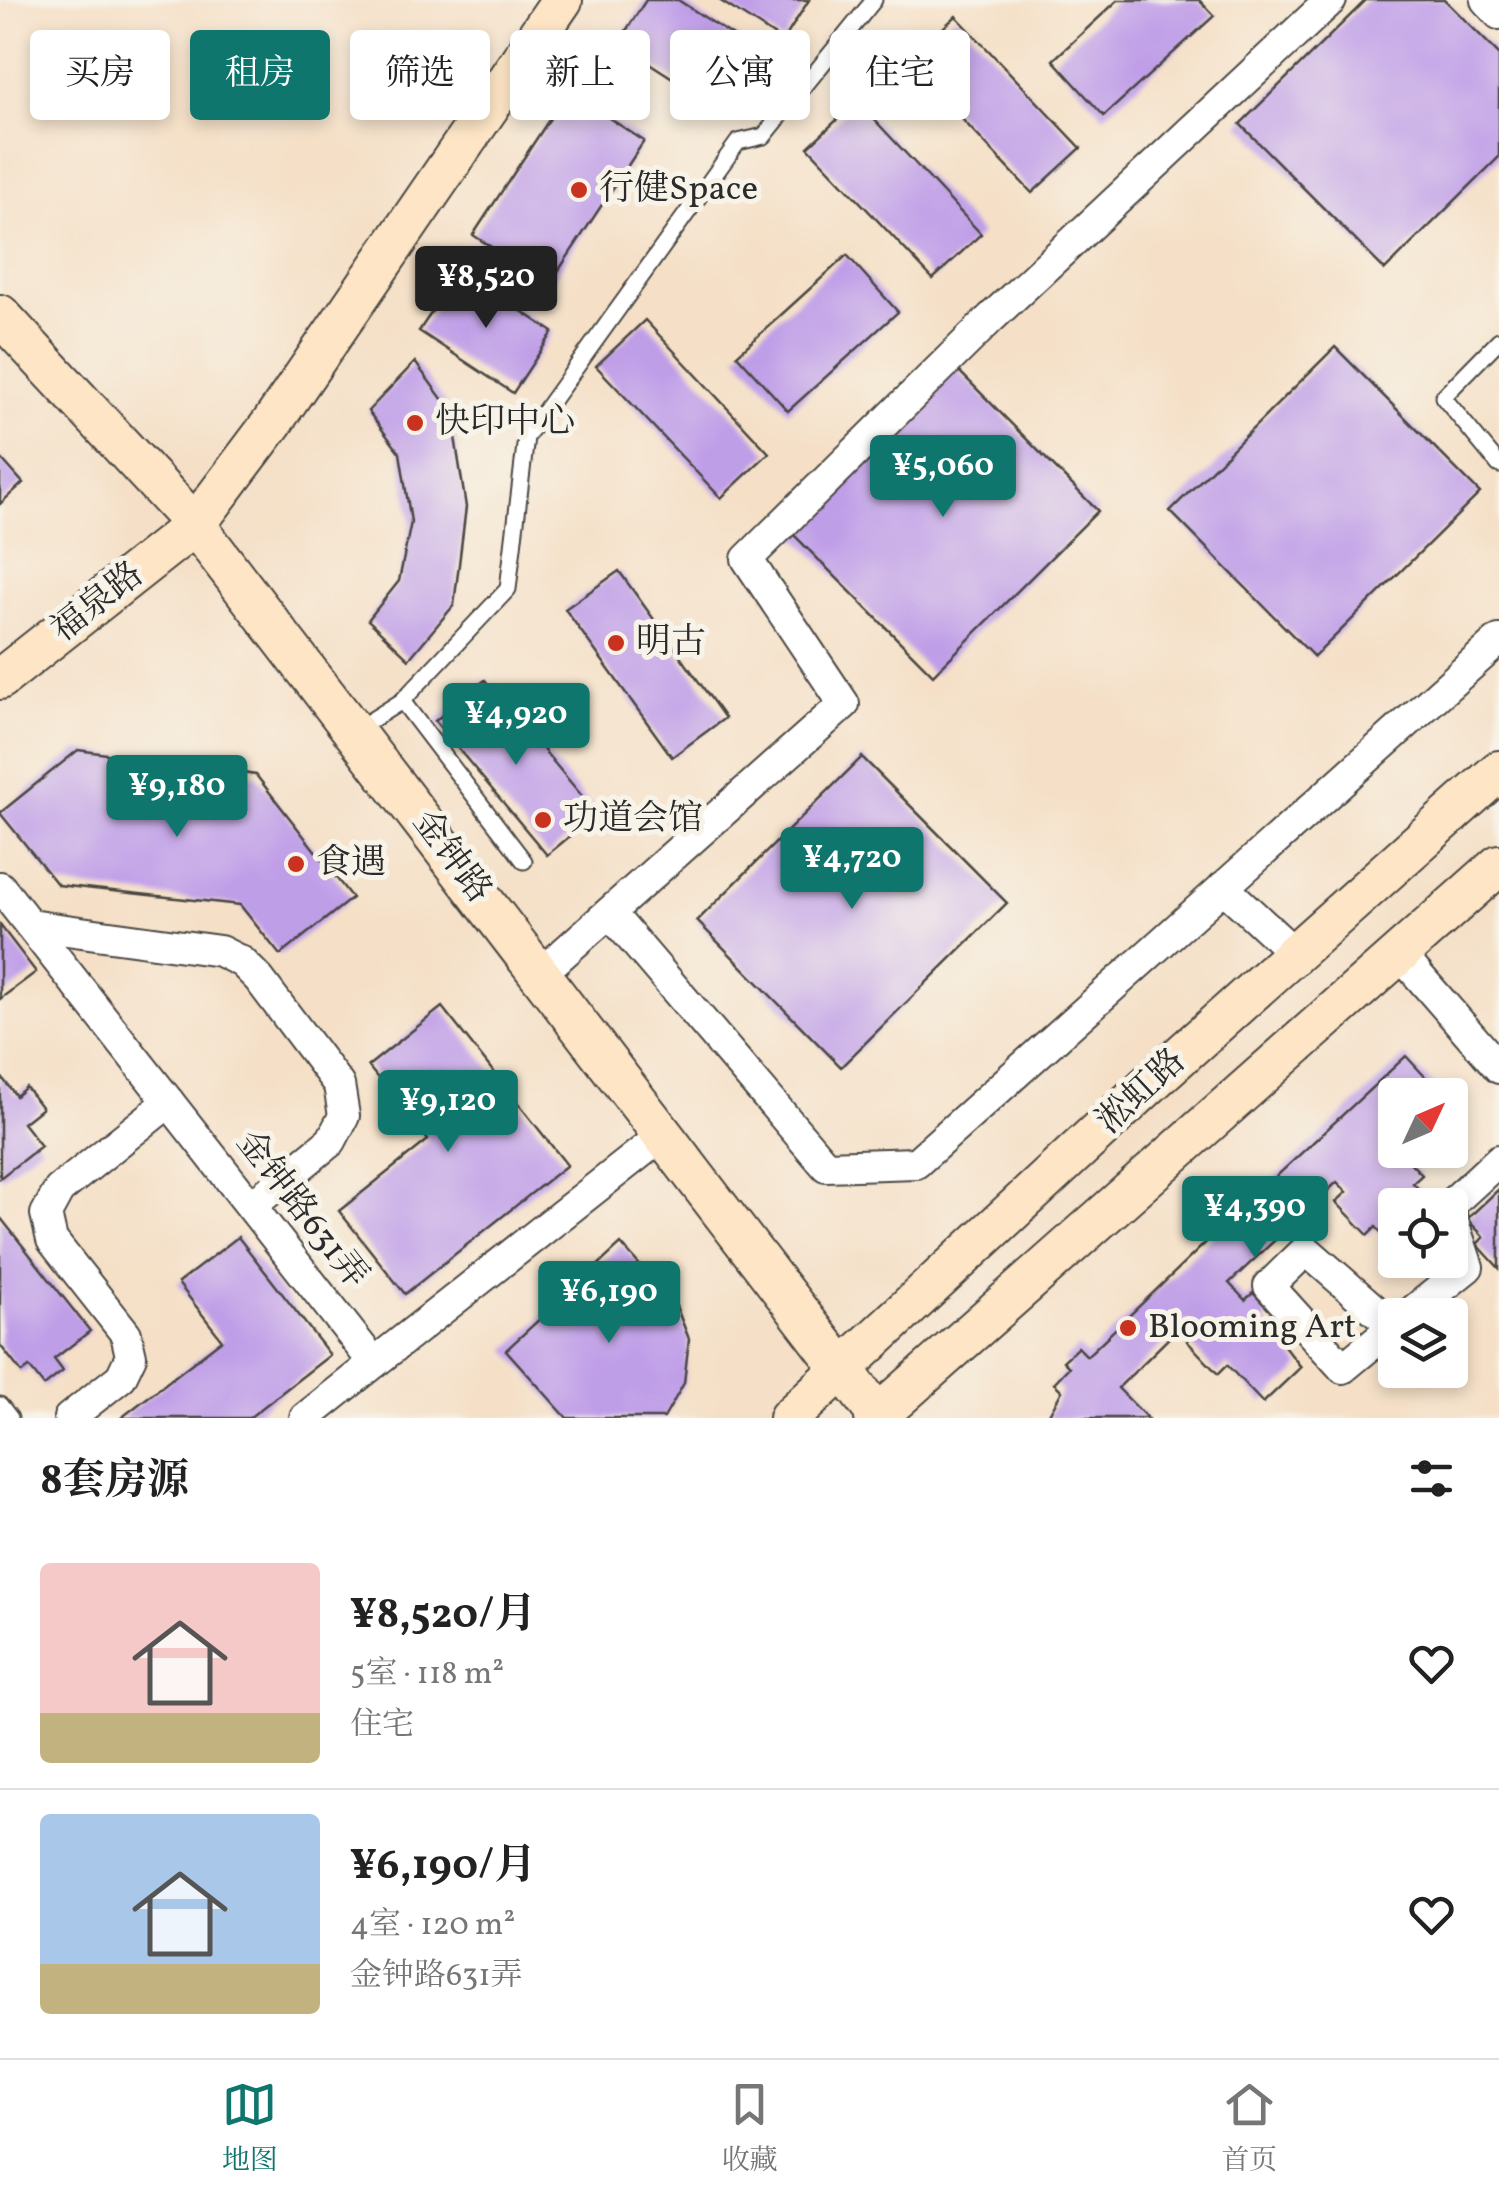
<!DOCTYPE html>
<html lang="zh">
<head>
<meta charset="utf-8">
<style>
  body { margin:0; font-family:Vollkorn,"Noto Serif SC",serif; background:#f6f6f6; color:#222; height:100vh; display:flex; flex-direction:column; font-size:38px; white-space:nowrap }
  * { box-sizing:border-box; margin:0 }
  p { font-size:32px; color:#767676 }
  .icon { flex:none; width:55px; height:55px; fill:none; stroke:currentColor; stroke-width:2; stroke-linecap:round; stroke-linejoin:round }
  .map { position:relative; height:1418px; overflow:hidden }
  .details { display:flex; flex-direction:column; background:#fff; flex:1 }
  .details>* { flex:none }
  .hud { position:absolute; left:30px; top:30px; width:1440px; height:90px; display:flex; gap:20px }
  .needle { width:65px; rotate:46deg }
  .buttons { position:absolute; left:1378px; top:1078px; display:grid; gap:20px }
  .buttons a { display:grid; place-items:center; width:90px; height:90px; border-radius:10px; background:#fff; box-shadow:0 5px 15px #0003; font-size:50px }
  .price { position:absolute; translate:-50% -85px; padding:0 22px; border-radius:10px; background:#0f766e; color:#fff; font-size:32px; line-height:65px; filter:drop-shadow(0 2px 5px #0008) }
  .price::after { content:''; position:absolute; left:50%; top:60px; width:30px; height:22px; margin-left:-15px; background:inherit; clip-path:polygon(0 0,100% 0,50% 100%) }
  .price.selected { background:#222; color:#fff }
  ul { padding:0; list-style:none }
  li { display:flex; align-items:center; gap:30px; height:250px; padding:0 40px }
  li+li { border-top:2px solid #e0e0e0 }
  li span { display:grid; place-items:center; flex:none; width:280px; height:200px; border-radius:10px; color:#555 }
  li>.icon { margin-inline-start:auto }
  span .icon { width:120px; height:120px; fill:#fffc; stroke-width:1 }
  li b { font-size:42px }
  h2 { display:flex; justify-content:space-between; align-items:center; height:120px; padding:0 40px; font-size:42px }
  .chip { padding:0 35px; border-radius:10px; background:#fff; box-shadow:0 5px 15px #0003; font-size:35px; line-height:90px }
  .chip.selected { background:#0f766e; color:#fff }
  .menu { display:flex; justify-content:space-around; align-items:center; height:140px; border-top:2px solid #e0e0e0; background:#fff; font-size:28px; color:#767676 }
  .menu a { display:grid; justify-items:center; gap:5px }
  .menu .selected { color:#0f766e }
  .map>svg:first-child { display:block }
  .building { fill:#bf9ee8 }
  .lines { fill:none; stroke-linecap:round; stroke-linejoin:round }
  .lane-casing { stroke:#494642; stroke-width:19 }
  .street-casing { stroke:#494642; stroke-width:34 }
  .secondary-casing { stroke:#494642; stroke-width:44 }
  .lane { stroke:#fff; stroke-width:15 }
  .street { stroke:#fff; stroke-width:30 }
  .secondary { stroke:#fde5c5; stroke-width:40 }
  .poi-dot { fill:#c8321e; stroke:#f7f3e8; stroke-width:4 }
  .labels { text-anchor:middle; dominant-baseline:central; stroke-width:10; stroke-linejoin:round; paint-order:stroke }
  .poi-label { font-size:35px; fill:#2b2b2b; stroke:#f7f3e8; text-anchor:start }
  .street-label { font-size:35px; fill:#2b2b2b; stroke:#f7f3e8 }
</style>
</head>
<body>
<div class="map">
<svg width="1499" height="1418" viewBox="0 0 1499 1418">
  <rect width="100%" height="100%" fill="#f7f3e8"/>
  <filter id="ink" filterUnits="userSpaceOnUse"><feTurbulence type="fractalNoise" baseFrequency=".01" numOctaves="2"/><feDisplacementMap in="SourceGraphic" scale="20" xChannelSelector="R" yChannelSelector="G"/><feConvolveMatrix kernelMatrix="1 2 1 2 8 2 1 2 1" color-interpolation-filters="sRGB"/></filter>
  <filter id="wash" filterUnits="userSpaceOnUse"><feTurbulence type="fractalNoise" baseFrequency=".0048" numOctaves="4" result="noise"/><feDisplacementMap in="SourceGraphic" scale="40" xChannelSelector="R" yChannelSelector="G"/><feGaussianBlur stdDeviation="2.25" result="paint"/><feColorMatrix in="noise" values="0 0 0 0 0 0 0 0 0 0 0 0 0 0 0 0 0 1.4 0 .05"/><feComposite in="paint" operator="in"/></filter>
  <g filter="url(#wash)">
    <rect width="100%" height="100%" fill="#f5e0c7"/>
    <g id="blocks">
      <g class="building">
        <path d="M646,0H678L764,56L727,113L618,43Z"/>
        <path d="M719,0H809L783,41Z"/>
        <path d="M1118,0H1199L1214,16L1104,116L1053,60Z"/>
        <path d="M1366,0H1445L1499,54V157L1385,270L1240,124Z"/>
        <path d="M956,16L1081,148L1032,193L907,61Z"/>
        <path d="M568,91L644,141L549,285L473,235Z"/>
        <path d="M857,101L981,234L933,279L808,147Z"/>
        <path d="M847,255L898,312L788,411L737,355Z"/>
        <path d="M460,270L553,332L513,393L419,331Z"/>
        <path d="M645,320L769,453L721,498L596,366Z"/>
        <path d="M1335,347L1480,493L1314,657L1170,511Z"/>
        <path d="M415,362L451,411L466,507L454,605L409,659L368,620L399,581L411,522L400,453L368,411Z"/>
        <path d="M954,366L1098,511L933,675L788,529Z"/>
        <path d="M0,457L23,483L0,504Z"/>
        <path d="M619,571L725,718L672,757L565,609Z"/>
        <path d="M485,680L597,814L547,855L435,721Z"/>
        <path d="M78,750L256,775L352,898L280,955L240,905L58,885L0,813Z"/>
        <path d="M862,757L1007,903L841,1067L697,921Z"/>
        <path d="M0,925L36,972L0,999Z"/>
        <path d="M442,1007L567,1165L405,1294L339,1211L428,1140L368,1066Z"/>
        <path d="M1406,1056L1442,1095H1395V1152L1389,1158L1394,1162L1402,1154L1422,1175L1413,1183L1434,1205H1395V1247L1376,1227L1368,1235L1336,1202L1347,1192L1337,1182L1229,1283L1245,1300L1253,1293L1272,1313L1264,1321L1301,1367L1263,1403L1227,1365L1218,1374L1187,1341L1197,1331L1187,1320L1118,1388L1147,1418H1047L1062,1391L1054,1383L1069,1367L1063,1361L1078,1347L1087,1356L1243,1207L1249,1214L1274,1191L1268,1184Z"/>
        <path d="M0,1075L16,1096L26,1087L42,1108L23,1123L41,1146L0,1178Z"/>
        <path d="M1499,1189V1268L1477,1244L1484,1237L1467,1219Z"/>
        <path d="M0,1217L90,1331L54,1359L63,1371L44,1386L29,1367L22,1373L0,1345Z"/>
        <path d="M238,1237L330,1355L249,1418H121L222,1340L178,1283Z"/>
        <path d="M621,1244L676,1306L689,1339L684,1383L664,1418H567L506,1350Z"/>
      </g>
    </g>
  </g>
  <g filter="url(#ink)">
    <use href="#blocks" fill-opacity="0" stroke="#494642" stroke-width="2.5"/>
    <g class="lines">
      <defs>
        <g id="lane">
          <path d="M1499,340L1443,397L1499,465"/>
          <path d="M402,701L508,589L526,437L738,142L764,136L874,0"/>
          <path d="M354,731L402,701L524,861"/>
          <path d="M0,1405L10,1418"/>
        </g>
        <g id="street">
          <path d="M1486,0L1499,14"/>
          <path d="M0,887L374,1363L663,1135"/>
          <path d="M1223,887L1295,954"/>
          <path d="M610,913L826,1166L916,1163L1499,640"/>
          <path d="M30,925L220,951L242,962L259,979L339,1085L344,1116L331,1141L251,1206"/>
          <path d="M1398,952L1499,1068"/>
          <path d="M540,974L844,704L747,559L991,318L1331,0"/>
          <path d="M1450,1205L1499,1160"/>
          <path d="M1408,1315L1468,1267L1450,1213"/>
          <path d="M1393,1326L1306,1250L1269,1286L1343,1368L1395,1325"/>
          <path d="M69,1418L121,1377L131,1356L126,1334L52,1240L46,1214L59,1190L169,1102"/>
          <path d="M305,1418L374,1363"/>
        </g>
        <g id="secondary">
          <path d="M0,315L195,525L880,1418"/>
          <path d="M0,679L195,525L272,423L562,0"/>
          <path d="M789,1418L1159,1075L1499,771"/>
          <path d="M875,1418L1499,865"/>
        </g>
      </defs>
      <use href="#lane" class="lane-casing"/>
      <use href="#street" class="street-casing"/>
      <use href="#secondary" class="secondary-casing"/>
      <use href="#lane" class="lane"/>
      <use href="#street" class="street"/>
      <use href="#secondary" class="secondary"/>
    </g>
  </g>
  <g class="poi-dot">
    <circle cx="579" cy="190" r="10"/>
    <circle cx="415" cy="423" r="10"/>
    <circle cx="616" cy="643" r="10"/>
    <circle cx="543" cy="820" r="10"/>
    <circle cx="296" cy="864" r="10"/>
    <circle cx="1128" cy="1328" r="10"/>
  </g>
  <g class="labels">
    <g class="poi-label">
      <text x="599" y="190">行健Space</text>
      <text x="435" y="423">快印中心</text>
      <text x="636" y="643">明古</text>
      <text x="563" y="820">功道会馆</text>
      <text x="316" y="864">食遇</text>
      <text x="1148" y="1328">Blooming Art</text>
    </g>
    <g class="street-label">
      <text transform="translate(98 603) rotate(-38)">福泉路</text>
      <text transform="translate(451 857) rotate(53)">金钟路</text>
      <text transform="translate(1142 1092) rotate(-43)">淞虹路</text>
      <text transform="translate(301 1210) rotate(52)">金钟路631弄</text>
    </g>
  </g>
</svg>
<div class="buttons">
<a><svg class="needle" viewBox="-14 -14 28 28"><path d="M0-13l5 13h-10z" fill="#e53935"/><path d="M0 13l5-13h-10z" fill="#767676"/></svg></a>
<a><svg class="icon" aria-label="locate" viewBox="0 0 24 24"><circle cx="12" cy="12" r="6"/><path d="M12 2v4M12 18v4M2 12h4M18 12h4"/></svg></a>
<a><svg class="icon" aria-label="layers" viewBox="0 0 24 24"><path d="M12 4l9 5-9 5-9-5zM3 14l9 5 9-5"/></svg></a>
</div>
<b class="price selected" style="left:486px;top:331px">¥8,520</b>
<b class="price" style="left:943px;top:520px">¥5,060</b>
<b class="price" style="left:516px;top:768px">¥4,920</b>
<b class="price" style="left:177px;top:840px">¥9,180</b>
<b class="price" style="left:852px;top:912px">¥4,720</b>
<b class="price" style="left:448px;top:1155px">¥9,120</b>
<b class="price" style="left:1255px;top:1261px">¥4,390</b>
<b class="price" style="left:609px;top:1346px">¥6,190</b>
<div class="hud">
<a class="chip">买房</a>
<a class="chip selected">租房</a>
<a class="chip">筛选</a>
<a class="chip">新上</a>
<a class="chip">公寓</a>
<a class="chip">住宅</a>
</div>
</div>
<section class="details">
<h2>8套房源<svg class="icon" aria-label="filters" viewBox="0 0 24 24"><path d="M4 7h16M4 17h16"/><circle cx="9" cy="7" r="2"/><circle cx="15" cy="17" r="2"/></svg></h2>
<ul>
<li><span style="background:linear-gradient(#f6c9c9 75%,#c2b280 0)"><svg class="icon" aria-label="home" viewBox="0 0 24 24"><path d="M3 11l9-7 9 7M6 9v11h12V9"/></svg></span><div><b>¥8,520/月</b><p>5室 · 118 m²</p><p>住宅</p></div><svg class="icon" aria-label="heart" viewBox="0 0 24 24"><path d="M12 20l-8-8c-3-5 5-10 8-4 3-6 11-1 8 4z"/></svg></li>
<li><span style="background:linear-gradient(#a9c7e8 75%,#c2b280 0)"><svg class="icon" aria-label="home" viewBox="0 0 24 24"><path d="M3 11l9-7 9 7M6 9v11h12V9"/></svg></span><div><b>¥6,190/月</b><p>4室 · 120 m²</p><p>金钟路631弄</p></div><svg class="icon" aria-label="heart" viewBox="0 0 24 24"><path d="M12 20l-8-8c-3-5 5-10 8-4 3-6 11-1 8 4z"/></svg></li>
</ul>
</section>
<nav class="menu">
<a class="selected"><svg class="icon" aria-label="map" viewBox="0 0 24 24"><path d="M3 6l6-2 6 2 6-2v14l-6 2-6-2-6 2zM9 4v14M15 6v14"/></svg>地图</a>
<a><svg class="icon" aria-label="saved" viewBox="0 0 24 24"><path d="M7 4h10v16l-5-4-5 4z"/></svg>收藏</a>
<a><svg class="icon" aria-label="home" viewBox="0 0 24 24"><path d="M3 11l9-7 9 7M6 9v11h12V9"/></svg>首页</a>
</nav>
</body>
</html>
